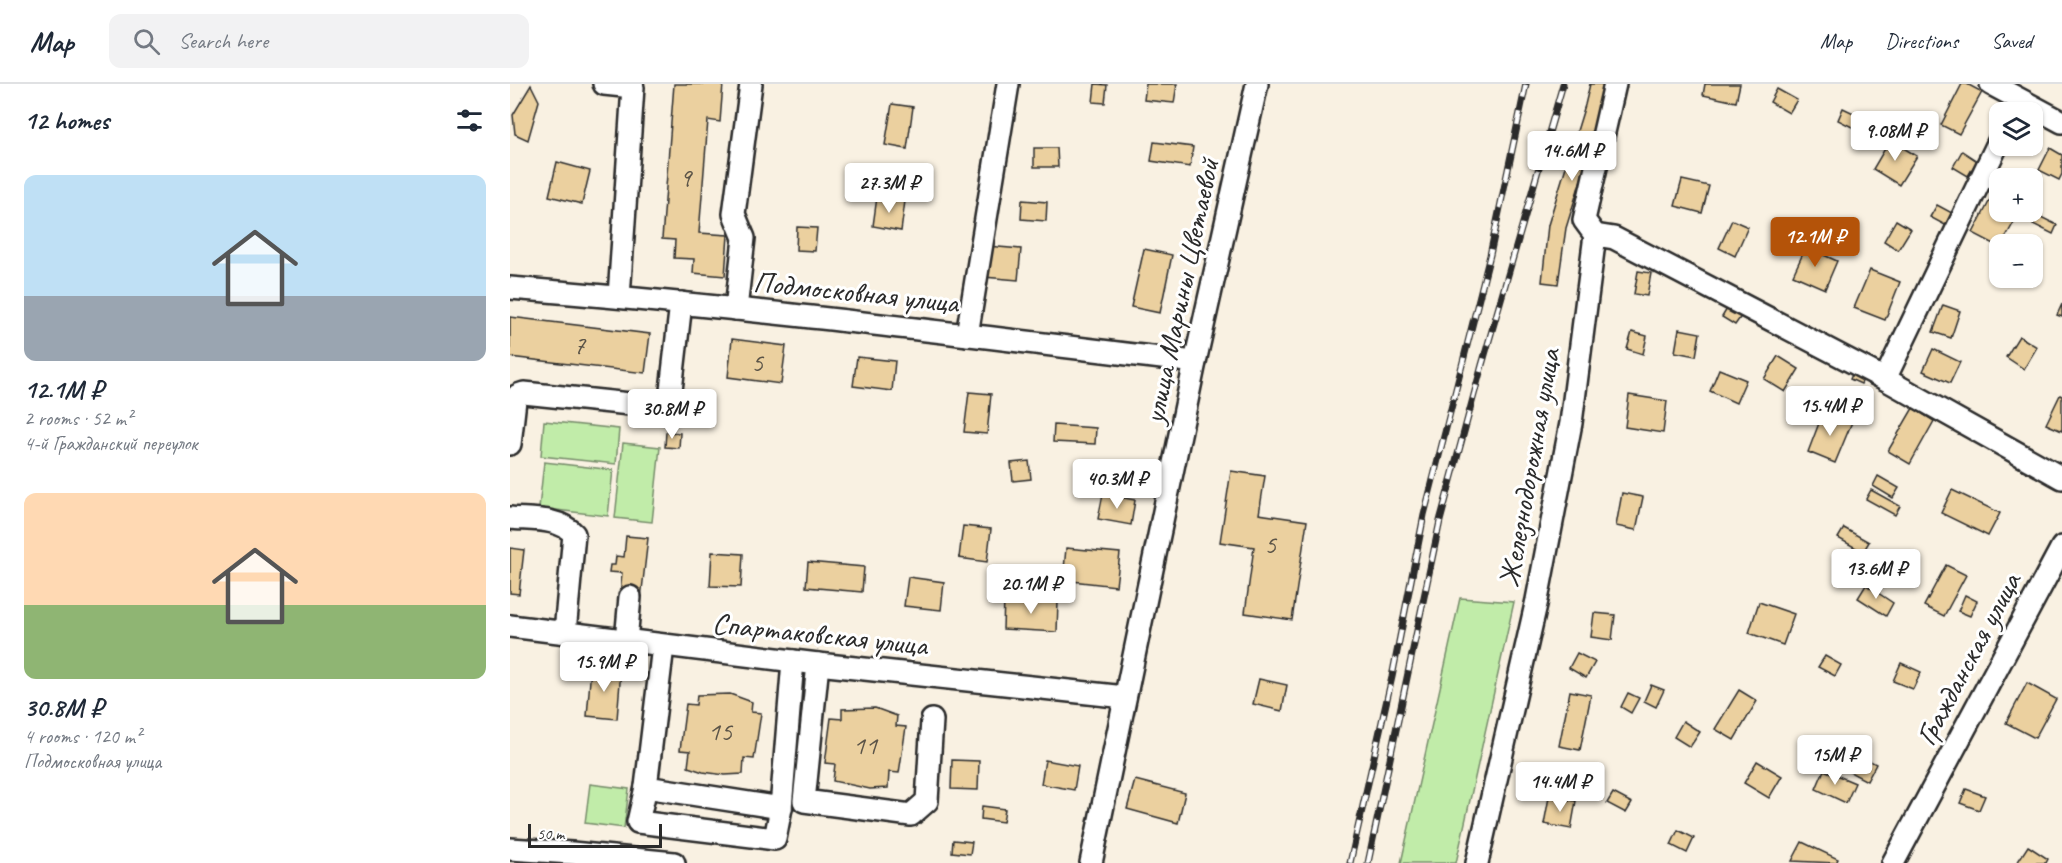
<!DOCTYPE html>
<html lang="en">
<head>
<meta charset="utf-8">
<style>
  body { margin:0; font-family:Caveat,sans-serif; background:#f2f2f3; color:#1f2937; height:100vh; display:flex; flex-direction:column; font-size:22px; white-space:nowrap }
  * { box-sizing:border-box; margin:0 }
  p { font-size:20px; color:#747a83 }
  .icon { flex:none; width:33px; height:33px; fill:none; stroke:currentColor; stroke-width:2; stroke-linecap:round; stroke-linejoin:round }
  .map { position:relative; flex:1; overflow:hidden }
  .panel { display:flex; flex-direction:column; background:#fff; width:510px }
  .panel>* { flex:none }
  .tools { position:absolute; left:1479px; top:18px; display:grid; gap:12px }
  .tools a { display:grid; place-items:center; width:54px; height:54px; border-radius:12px; background:#fff; box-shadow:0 2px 4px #0004; font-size:30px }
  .scale { position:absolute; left:18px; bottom:15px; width:134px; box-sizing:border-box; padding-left:6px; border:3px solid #2b2b2b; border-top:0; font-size:16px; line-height:21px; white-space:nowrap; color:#2b2b2b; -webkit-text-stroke:4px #fff; paint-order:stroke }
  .price { position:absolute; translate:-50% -51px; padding:0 14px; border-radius:6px; background:#fff; color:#222; font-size:20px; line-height:39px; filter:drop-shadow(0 2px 3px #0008) }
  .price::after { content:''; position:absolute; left:50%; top:36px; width:18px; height:14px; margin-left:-9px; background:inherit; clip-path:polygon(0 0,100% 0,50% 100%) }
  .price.current { background:#b45309; color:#fff }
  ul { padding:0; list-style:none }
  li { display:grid; align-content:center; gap:12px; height:318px; padding:0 24px }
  li span { display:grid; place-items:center; height:186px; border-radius:12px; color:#555 }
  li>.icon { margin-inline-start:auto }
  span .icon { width:108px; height:108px; fill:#fffc; stroke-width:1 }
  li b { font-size:26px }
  h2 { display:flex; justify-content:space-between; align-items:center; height:72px; padding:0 24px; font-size:26px }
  header { display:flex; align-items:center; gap:36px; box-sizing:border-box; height:84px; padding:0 30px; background:#fff; border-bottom:2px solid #e0e1e3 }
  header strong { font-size:28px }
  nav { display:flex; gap:33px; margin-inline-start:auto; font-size:21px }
  .search { width:420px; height:54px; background:#f2f2f3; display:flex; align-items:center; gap:15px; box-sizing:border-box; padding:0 21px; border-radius:12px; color:#747a83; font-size:22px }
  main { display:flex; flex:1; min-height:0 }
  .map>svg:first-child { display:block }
  .green { fill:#c1eca9; stroke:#768c6a; stroke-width:1.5 }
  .building { fill:#ebd09f; stroke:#2b2b2b; stroke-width:1.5 }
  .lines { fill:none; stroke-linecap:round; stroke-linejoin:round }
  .minor-casing { stroke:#2b2b2b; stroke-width:26 }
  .minor { stroke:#fff; stroke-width:21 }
  .rail-casing { stroke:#2b2b2b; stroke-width:7 }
  .rail { stroke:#fff; stroke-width:4.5; stroke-dasharray:14; stroke-linecap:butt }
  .labels { text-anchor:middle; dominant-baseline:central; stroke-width:6; stroke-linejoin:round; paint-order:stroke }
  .number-label { font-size:27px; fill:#5b5448 }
  .street-label { font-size:30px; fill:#2b2b2b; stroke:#fff }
</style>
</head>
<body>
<header>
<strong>Map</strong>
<div class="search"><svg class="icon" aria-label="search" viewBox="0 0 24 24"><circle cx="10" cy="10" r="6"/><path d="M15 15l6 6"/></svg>Search here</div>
<nav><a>Map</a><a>Directions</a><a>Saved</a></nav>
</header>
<main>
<section class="panel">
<h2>12 homes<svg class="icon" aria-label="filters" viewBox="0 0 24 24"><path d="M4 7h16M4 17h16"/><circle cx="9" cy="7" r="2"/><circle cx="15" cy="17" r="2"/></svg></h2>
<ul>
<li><span style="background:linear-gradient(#bfe0f5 65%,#9aa5b1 0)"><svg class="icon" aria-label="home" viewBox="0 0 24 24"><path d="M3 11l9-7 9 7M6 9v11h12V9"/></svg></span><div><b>12.1M ₽</b><p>2 rooms · 52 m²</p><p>4-й Гражданский переулок</p></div></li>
<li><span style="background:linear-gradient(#ffd9b3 60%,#8fb573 0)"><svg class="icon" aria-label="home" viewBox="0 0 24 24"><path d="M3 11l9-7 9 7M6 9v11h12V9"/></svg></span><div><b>30.8M ₽</b><p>4 rooms · 120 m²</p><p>Подмосковная улица</p></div></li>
</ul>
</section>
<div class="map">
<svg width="1552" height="779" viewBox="0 0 1552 779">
  <rect width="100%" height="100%" fill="#f9f1e2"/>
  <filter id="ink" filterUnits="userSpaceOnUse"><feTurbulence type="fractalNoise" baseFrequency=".0167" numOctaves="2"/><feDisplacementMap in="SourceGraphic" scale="12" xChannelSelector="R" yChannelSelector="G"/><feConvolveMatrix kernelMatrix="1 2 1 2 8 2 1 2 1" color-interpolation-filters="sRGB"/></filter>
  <g filter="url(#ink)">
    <g class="green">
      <path d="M34,337L109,345L106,380L31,372Z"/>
      <path d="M113,359L150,363L142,438L105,434Z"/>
      <path d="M34,378L103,386L98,432L29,424Z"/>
      <path d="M950,514L1004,518L946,779H891Z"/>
      <path d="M80,700L119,705L114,744L75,739Z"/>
    </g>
    <g class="building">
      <path d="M164,0H213L210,38L198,36L189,149L218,151L215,192L183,189L184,175L164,174L165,156L152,155Z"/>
      <path d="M585,0L597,1L595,19L583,18Z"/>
      <path d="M636,0H667L664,19L634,16Z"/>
      <path d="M1080,0H1098L1092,28L1056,144L1048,200L1032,198L1038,141L1075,21Z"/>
      <path d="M1195,0H1230L1226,18L1193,11Z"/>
      <path d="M1452,0H1457L1472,8L1449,50L1431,41Z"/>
      <path d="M21,1L29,17L18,56L5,50L3,31Z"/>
      <path d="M1267,5L1287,16L1279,29L1260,18Z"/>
      <path d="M382,20L403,23L397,65L375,61Z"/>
      <path d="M1333,24L1350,32L1344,44L1328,36Z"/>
      <path d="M1380,56L1407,72L1389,101L1363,85Z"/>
      <path d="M644,58L683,63L680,83L641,77Z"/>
      <path d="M524,64H547L548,83H524Z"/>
      <path d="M1540,64L1552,71V90L1549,96L1529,86Z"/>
      <path d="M1452,67L1467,77L1458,92L1443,83Z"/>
      <path d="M47,78L80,87L72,120L39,112Z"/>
      <path d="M1172,96L1199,102L1192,129L1165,122Z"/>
      <path d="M367,113L395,117L391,147L363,142Z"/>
      <path d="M512,116L537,118L536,137L511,135Z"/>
      <path d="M1480,116L1490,121V128H1502L1508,131L1490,163L1463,149Z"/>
      <path d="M1427,121L1442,129L1435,141L1420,133Z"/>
      <path d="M1527,131L1547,141L1543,150L1523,140Z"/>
      <path d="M1222,136L1238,143L1225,172L1209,164Z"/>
      <path d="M1386,136L1401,145L1388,166L1374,157Z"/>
      <path d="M287,143L307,144L305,167L286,166Z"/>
      <path d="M477,162L511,165L508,196L474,193Z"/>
      <path d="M1296,163L1327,177L1315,205L1283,191Z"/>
      <path d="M634,165L662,171L650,229L621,223Z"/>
      <path d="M1360,186L1390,198L1375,236L1344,224Z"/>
      <path d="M1128,187L1141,189L1137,212L1124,210Z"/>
      <path d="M1552,220V233L1547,231Z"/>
      <path d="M1433,221L1450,227L1441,254L1423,248Z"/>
      <path d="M1218,223L1232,231L1225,241L1212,233Z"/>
      <path d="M0,233L140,250L135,289L0,273Z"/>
      <path d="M1169,245L1190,249L1186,272L1165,268Z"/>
      <path d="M1122,248L1137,252L1133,270L1117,265Z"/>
      <path d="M1509,252L1527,263L1514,285L1496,273Z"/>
      <path d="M222,255L276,262L271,300L218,293Z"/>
      <path d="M1423,265L1450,278L1440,299L1413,287Z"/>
      <path d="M1268,272L1289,285L1275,308L1254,295Z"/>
      <path d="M347,273L385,277L382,307L343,302Z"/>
      <path d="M1209,285L1236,296L1226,319L1200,307Z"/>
      <path d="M1343,288L1354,293L1351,300L1340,295Z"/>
      <path d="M459,308L481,310L477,350L454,348Z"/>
      <path d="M1119,311L1157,317L1153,349L1115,343Z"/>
      <path d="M1550,311L1552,312V347L1536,340Z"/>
      <path d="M1403,324L1424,337L1400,380L1378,367Z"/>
      <path d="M1314,326L1342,338L1325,379L1298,368Z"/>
      <path d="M544,341L586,344L585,360L543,358Z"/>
      <path d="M156,348L170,349L169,364L155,363Z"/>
      <path d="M519,377L521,395L503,397L501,379Z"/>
      <path d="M721,387L755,392L749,430L797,437L782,536L735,529L744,463L710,458Z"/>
      <path d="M1368,392L1389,404L1383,414L1363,402Z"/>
      <path d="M1361,406L1390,422L1385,431L1356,415Z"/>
      <path d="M1442,406L1490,429L1478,452L1431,429Z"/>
      <path d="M1112,409L1133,413L1126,446L1106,442Z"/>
      <path d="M593,410L625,416L621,441L588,435Z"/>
      <path d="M453,442L481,445L477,478L449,474Z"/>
      <path d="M1334,444L1359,458L1353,468L1328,454Z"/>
      <path d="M116,452L138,454L131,515L110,512L112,489L99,488L100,481H105L106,472L114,473Z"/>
      <path d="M0,464L14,466L9,510L0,509Z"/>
      <path d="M556,464L610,469L606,502L553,496Z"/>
      <path d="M202,468L233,470L231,503L200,502Z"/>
      <path d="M298,478L354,483L352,508L296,503Z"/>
      <path d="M1436,481L1456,491L1434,532L1414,522Z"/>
      <path d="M398,493L434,498L431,526L394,522Z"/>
      <path d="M1356,501L1383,519L1376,532L1348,514Z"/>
      <path d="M1455,511L1467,517L1460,532L1448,527Z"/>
      <path d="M494,515L548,517L547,548L493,545Z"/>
      <path d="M1249,518L1284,530L1273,561L1239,549Z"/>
      <path d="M1084,529L1105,531L1102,556L1081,553Z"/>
      <path d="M1067,569L1085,578L1076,594L1059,584Z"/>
      <path d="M1315,572L1331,581L1325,592L1308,583Z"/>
      <path d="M1391,579L1411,588L1403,605L1383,597Z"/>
      <path d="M81,584L111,586L107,635L77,632Z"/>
      <path d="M749,595L777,601L772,627L743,620Z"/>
      <path d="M1517,599L1546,615L1525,654L1496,639Z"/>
      <path d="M1141,601L1154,606L1146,623L1134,617Z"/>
      <path d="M1229,606L1247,617L1224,656L1205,645Z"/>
      <path d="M1060,607L1081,611L1070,666L1049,662Z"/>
      <path d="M1118,609L1129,614L1121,629L1111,623Z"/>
      <path d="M220,610L242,618L241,628L251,629L244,675L234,674L233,690L215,691L193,688L178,683L180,667L170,666L176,620L186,621L187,611Z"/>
      <path d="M365,624L387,632L386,642L396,643L389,689L379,688L378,704L360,705L323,697L325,680L315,679L321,634L332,635V625Z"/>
      <path d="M1173,637L1190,648L1180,663L1164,653Z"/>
      <path d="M1347,670L1366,680L1357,697L1338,687Z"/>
      <path d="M442,676L469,677L468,706L441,705Z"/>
      <path d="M535,676L568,682L564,706L531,700Z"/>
      <path d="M1247,677L1272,692L1259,714L1234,699Z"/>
      <path d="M1314,686L1345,699L1336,719L1306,705Z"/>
      <path d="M625,696L675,709L668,739L617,725Z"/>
      <path d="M1456,705L1475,712L1469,726L1450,719Z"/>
      <path d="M1103,709L1122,719L1116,729L1097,719Z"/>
      <path d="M1039,713L1066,717L1061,745L1034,740Z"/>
      <path d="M472,722L495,725L493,738L471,735Z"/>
      <path d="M1168,746L1184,754L1177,769L1161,761Z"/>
      <path d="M443,756L462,758L460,770L442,768Z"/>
      <path d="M1292,758L1328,775L1326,779L1282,777Z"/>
      <path d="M1518,762L1538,775L1536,779H1507Z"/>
    </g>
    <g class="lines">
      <defs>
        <g id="minor">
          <path d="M94,0L123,3L109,213"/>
          <path d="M1481,0L1552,38"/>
          <path d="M1085,151L1104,154L1375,295L1552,394"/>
          <path d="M0,204C229,222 457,251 685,278"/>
          <path d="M226,225L234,154L224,130L241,0"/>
          <path d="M457,251L498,0"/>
          <path d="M1375,295L1490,55"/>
          <path d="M0,360L5,316L8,311L14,309L149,323L157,321L160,315L171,219"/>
          <path d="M0,434C21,436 49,433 64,450L55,548"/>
          <path d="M0,542L308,580L615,613"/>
          <path d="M116,557L120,513"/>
          <path d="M153,562L136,703L271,724L283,577"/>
          <path d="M308,580L294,717L401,731L417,717L422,636"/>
          <path d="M136,703L128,738L265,755L271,724"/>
          <path d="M0,765L62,769L164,779"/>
          <path d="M581,779L685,278L747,0"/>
          <path d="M967,779L1027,516L1061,339L1085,151L1074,136L1105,0"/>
          <path d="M1383,779L1552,463"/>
        </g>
      </defs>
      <use href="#minor" class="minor-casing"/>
      <use href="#minor" class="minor"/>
      <defs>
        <g id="rail">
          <path d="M840,779L882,593L914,431L980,171L1016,0"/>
          <path d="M858,779L930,437L972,281L1053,0"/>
        </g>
      </defs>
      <use href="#rail" class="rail-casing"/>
      <use href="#rail" class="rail"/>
    </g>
  </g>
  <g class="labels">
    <g class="number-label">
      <text x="175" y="93">9</text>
      <text x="69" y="261">7</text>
      <text x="247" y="278">5</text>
      <text x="760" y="460">5</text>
      <text x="210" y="647">15</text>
      <text x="355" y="661">11</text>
    </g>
    <g class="street-label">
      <text transform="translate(671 207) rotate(-78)">улица Марины Цветаевой</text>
      <text transform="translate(346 208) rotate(6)">Подмосковная улица</text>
      <text transform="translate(1019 384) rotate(-80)">Железнодорожная улица</text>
      <text transform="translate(310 550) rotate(6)">Спартаковская улица</text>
      <text transform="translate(1458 575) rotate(-62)">Гражданская улица</text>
    </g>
  </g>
</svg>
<div class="tools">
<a><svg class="icon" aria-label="layers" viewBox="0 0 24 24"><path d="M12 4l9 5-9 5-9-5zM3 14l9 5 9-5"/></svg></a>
<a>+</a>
<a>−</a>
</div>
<div class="scale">50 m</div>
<b class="price" style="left:1385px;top:78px">9.08M ₽</b>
<b class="price" style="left:1062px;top:98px">14.6M ₽</b>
<b class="price" style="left:379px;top:130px">27.3M ₽</b>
<b class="price current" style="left:1305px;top:184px">12.1M ₽</b>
<b class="price" style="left:1320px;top:353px">15.4M ₽</b>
<b class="price" style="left:162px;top:356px">30.8M ₽</b>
<b class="price" style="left:607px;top:426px">40.3M ₽</b>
<b class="price" style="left:1366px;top:516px">13.6M ₽</b>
<b class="price" style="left:521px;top:531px">20.1M ₽</b>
<b class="price" style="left:94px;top:609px">15.9M ₽</b>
<b class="price" style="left:1325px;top:702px">15M ₽</b>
<b class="price" style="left:1050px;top:729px">14.4M ₽</b>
</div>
</main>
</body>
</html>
